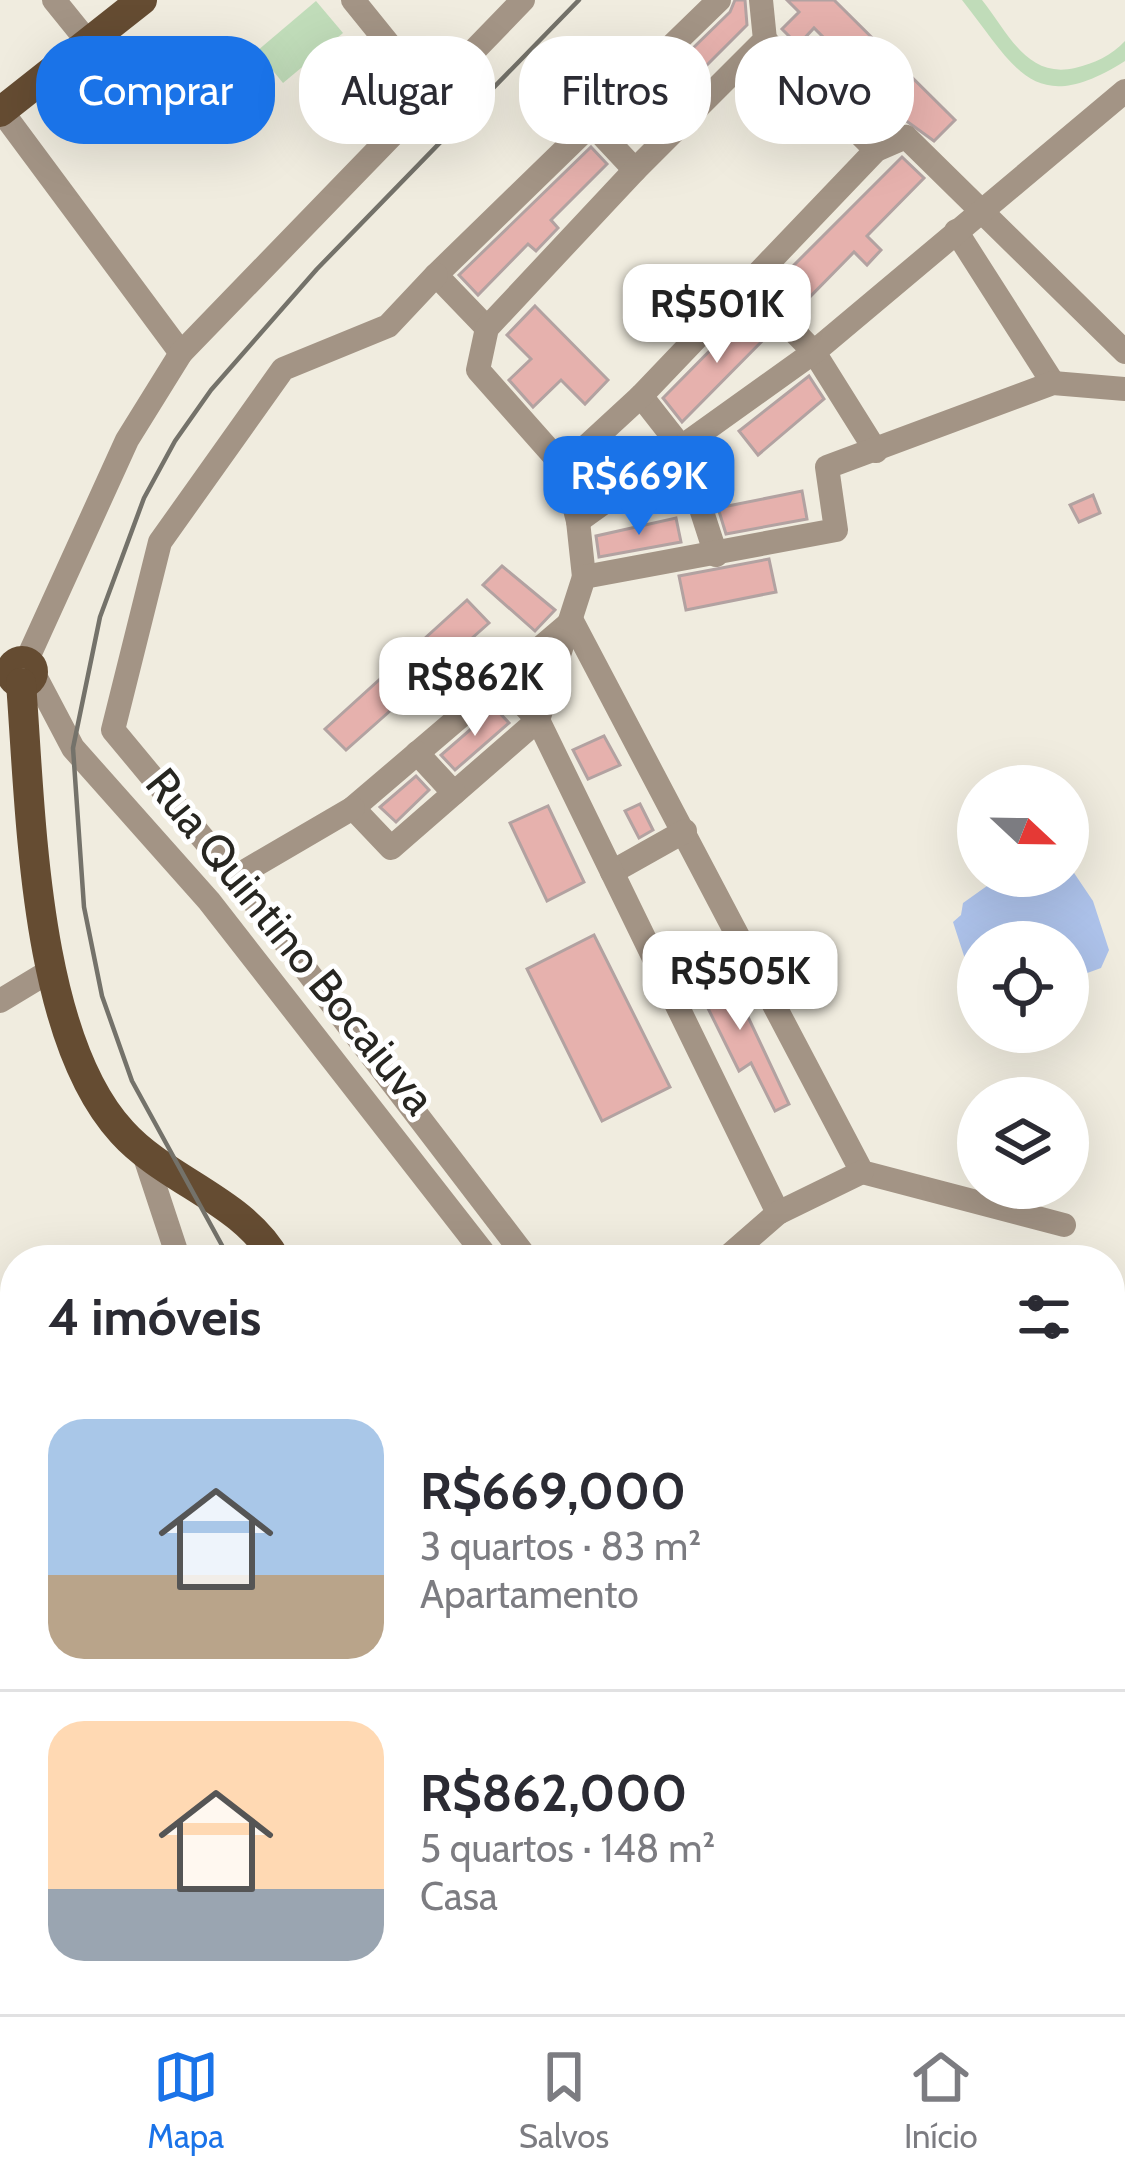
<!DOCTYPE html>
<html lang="pt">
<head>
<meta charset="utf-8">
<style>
  body { margin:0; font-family:Cabin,sans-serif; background:#f7f7f7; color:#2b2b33; height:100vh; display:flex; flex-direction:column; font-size:45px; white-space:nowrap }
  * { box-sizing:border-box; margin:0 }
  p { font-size:39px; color:#7c7c81 }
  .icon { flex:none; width:66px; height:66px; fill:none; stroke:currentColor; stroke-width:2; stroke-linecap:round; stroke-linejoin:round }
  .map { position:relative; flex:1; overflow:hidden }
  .drawer { position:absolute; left:0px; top:1245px; width:1125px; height:771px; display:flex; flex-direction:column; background:#fff; border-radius:48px 48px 0 0; box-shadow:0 12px 48px #0002 }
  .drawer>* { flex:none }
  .banner { position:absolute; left:36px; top:36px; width:1053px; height:108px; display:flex; gap:24px }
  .needle { width:78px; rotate:112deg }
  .fabs { position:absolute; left:957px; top:765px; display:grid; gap:24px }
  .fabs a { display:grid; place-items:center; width:132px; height:132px; border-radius:50%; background:#fff; box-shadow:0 12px 48px #0002; font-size:60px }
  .price { position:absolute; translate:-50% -102px; padding:0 27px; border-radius:24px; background:#fff; color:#222; font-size:39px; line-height:78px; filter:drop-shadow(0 3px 6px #0008) }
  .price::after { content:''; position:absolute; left:50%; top:72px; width:36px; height:27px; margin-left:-18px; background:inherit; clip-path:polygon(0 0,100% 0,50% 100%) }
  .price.current { background:#1a73e8; color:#fff }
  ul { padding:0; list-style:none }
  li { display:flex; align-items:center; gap:36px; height:300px; padding:0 48px }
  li+li { border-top:3px solid #e1e1e2 }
  li span { display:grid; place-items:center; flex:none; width:336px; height:240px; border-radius:36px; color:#555 }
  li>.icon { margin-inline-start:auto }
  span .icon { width:144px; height:144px; fill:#fffc; stroke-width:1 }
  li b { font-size:51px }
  h2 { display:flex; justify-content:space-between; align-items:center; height:144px; padding:0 48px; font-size:51px }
  .pill { padding:0 42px; border-radius:48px; background:#fff; box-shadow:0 12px 48px #0002; font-size:42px; line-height:108px }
  .pill.current { background:#1a73e8; color:#fff }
  .dock { display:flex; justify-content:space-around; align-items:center; height:168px; border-top:3px solid #e1e1e2; background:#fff; font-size:33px; color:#7c7c81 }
  .dock a { display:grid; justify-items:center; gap:6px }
  .dock .current { color:#1a73e8 }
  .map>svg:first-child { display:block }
  .green { fill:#c0dcb9 }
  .water { fill:#adc2ea }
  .building { fill:#e6b1ad; stroke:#b2a2a1; stroke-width:3 }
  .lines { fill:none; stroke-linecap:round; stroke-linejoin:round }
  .minor { stroke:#a39485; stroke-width:24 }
  .major { stroke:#654c32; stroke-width:30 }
  .rail { stroke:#74726a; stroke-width:4.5 }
  .labels { text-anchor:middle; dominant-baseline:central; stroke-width:10; stroke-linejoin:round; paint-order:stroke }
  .street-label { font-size:45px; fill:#272621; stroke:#fff }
</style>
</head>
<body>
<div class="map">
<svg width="1125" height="2014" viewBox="0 0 1125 2014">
  <rect width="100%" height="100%" fill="#f0ecdf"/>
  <g class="green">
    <path d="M962,0H982C1009,34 1027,79 1075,68C1095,63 1111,56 1125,41V61C1033,119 1016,68 962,0Z"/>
    <path d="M316,1L343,33L283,83L257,51Z"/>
    <path d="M0,1334L15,1349V2001H26L27,2014H0Z"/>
  </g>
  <path class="water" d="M1068,864L1093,901L1109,950L1101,968L1068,980V942H978V982L966,962L953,922L961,915L963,903L1001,876H1068Z"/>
  <g class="building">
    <path d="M735,0H745L747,25L700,72L705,77L691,91L686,85L631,141L615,124L730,12Z"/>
    <path d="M787,0H834L955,120L934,141L901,117L883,129L868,114L884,98L814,28L798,45L782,29L799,12Z"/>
    <path d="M591,147L607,164L551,220L558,228L536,251L528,244L478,295L459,275Z"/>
    <path d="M902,157L924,178L867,236L881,250L867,265L854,252L797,310L773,286Z"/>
    <path d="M535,306L608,380L585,404L561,380L533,407L509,380L531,359L507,335Z"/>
    <path d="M750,310L771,332L682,422L663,398Z"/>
    <path d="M809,376L824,399L758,455L739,431Z"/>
    <path d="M802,491L807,519L726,534L718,508Z"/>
    <path d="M1093,495L1100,513L1079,522L1070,505Z"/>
    <path d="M676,518L681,542L599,557L596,536Z"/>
    <path d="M769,559L776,592L686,610L679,576Z"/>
    <path d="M502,566L555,610L535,631L483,585Z"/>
    <path d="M467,600L489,623L346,750L325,729Z"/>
    <path d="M495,708L509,723L455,770L441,755Z"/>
    <path d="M604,736L620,765L588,779L573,750Z"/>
    <path d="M416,776L429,790L396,822L380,807Z"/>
    <path d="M640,804L653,830L639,838L625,811Z"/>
    <path d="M548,806L584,882L547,901L510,823Z"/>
    <path d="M594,935L670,1087L602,1121L527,969Z"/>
    <path d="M725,968L789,1104L775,1111L751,1063L739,1071L696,984Z"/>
  </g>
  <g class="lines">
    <g class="minor">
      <path d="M54,0L88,42"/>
      <path d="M353,0L429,94"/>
      <path d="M765,40L876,150"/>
      <path d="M0,109L181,353"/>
      <path d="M591,123L635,170"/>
      <path d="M956,231L1053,383"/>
      <path d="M749,285L814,352L876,451"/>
      <path d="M487,328L436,275L719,0"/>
      <path d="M641,396L681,447L716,555"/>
      <path d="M564,467L641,396L876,150L906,137L1125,352"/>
      <path d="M578,521L814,352L1125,91"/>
      <path d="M584,577L578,521L564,467L478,370L487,328L635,170L765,40L761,0"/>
      <path d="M26,662L127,440L181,353L523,0"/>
      <path d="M33,672L73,748L209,901L489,1260"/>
      <path d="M502,682L538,720L391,848L353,808L572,621L862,1172L1064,1225"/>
      <path d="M417,753L454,793"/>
      <path d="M353,808L235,877L113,730L160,542L283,369L388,326L436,275"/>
      <path d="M612,872L685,831"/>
      <path d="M235,877L528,1260"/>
      <path d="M0,1001L53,969"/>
      <path d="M143,1151L179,1260"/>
      <path d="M778,1213L538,720L584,577L836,530L827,467L1053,383L1125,389"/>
      <path d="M724,1260L778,1213L862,1172"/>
      <path d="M1110,1794L1125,1782"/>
      <path d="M1110,1873L1125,1861"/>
      <path d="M159,2001V2014"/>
      <path d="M638,2001L649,2014"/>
      <path d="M1082,2001L1093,2014"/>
      <path d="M291,2014V2001"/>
      <path d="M935,2014L951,2001"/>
    </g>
    <g class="major">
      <path d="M0,112L142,0"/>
      <circle cx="22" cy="672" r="11"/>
      <path d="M21,683C31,811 33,1035 122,1132C166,1181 244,1201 276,1260"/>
      <path d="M408,2001V2014"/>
    </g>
    <g class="rail">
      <path d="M230,1260L132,1081L102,996L84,907L73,748L100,617L144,498L175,441L211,390L317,269L579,0"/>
      <path d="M345,2001L346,2014"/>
    </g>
  </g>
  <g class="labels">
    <g class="street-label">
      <text transform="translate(291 941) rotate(51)">Rua Quintino Bocaiuva</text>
    </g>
  </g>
</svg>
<div class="fabs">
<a><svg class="needle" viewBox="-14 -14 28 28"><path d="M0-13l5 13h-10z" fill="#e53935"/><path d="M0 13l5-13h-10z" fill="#7c7c81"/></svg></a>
<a><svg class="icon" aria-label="locate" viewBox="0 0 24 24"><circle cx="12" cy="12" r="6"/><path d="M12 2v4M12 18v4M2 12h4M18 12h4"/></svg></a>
<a><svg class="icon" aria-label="layers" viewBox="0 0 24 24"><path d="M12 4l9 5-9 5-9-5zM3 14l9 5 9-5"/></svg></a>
</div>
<b class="price" style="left:717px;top:366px">R$501K</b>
<b class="price current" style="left:639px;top:538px">R$669K</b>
<b class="price" style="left:475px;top:739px">R$862K</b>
<b class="price" style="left:740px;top:1033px">R$505K</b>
<div class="banner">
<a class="pill current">Comprar</a>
<a class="pill">Alugar</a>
<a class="pill">Filtros</a>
<a class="pill">Novo</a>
</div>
<section class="drawer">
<h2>4 imóveis<svg class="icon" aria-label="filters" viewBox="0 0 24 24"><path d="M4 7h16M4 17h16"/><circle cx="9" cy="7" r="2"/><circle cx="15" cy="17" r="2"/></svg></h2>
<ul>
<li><span style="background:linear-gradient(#a9c7e8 65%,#b9a48a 0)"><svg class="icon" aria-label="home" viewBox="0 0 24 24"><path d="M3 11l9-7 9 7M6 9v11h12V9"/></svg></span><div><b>R$669,000</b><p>3 quartos · 83 m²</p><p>Apartamento</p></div></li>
<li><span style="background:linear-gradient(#ffd9b3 70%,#9aa5b1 0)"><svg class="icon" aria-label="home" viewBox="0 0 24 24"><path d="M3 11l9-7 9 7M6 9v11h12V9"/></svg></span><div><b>R$862,000</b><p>5 quartos · 148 m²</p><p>Casa</p></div></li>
</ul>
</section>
</div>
<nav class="dock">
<a class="current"><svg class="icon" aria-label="map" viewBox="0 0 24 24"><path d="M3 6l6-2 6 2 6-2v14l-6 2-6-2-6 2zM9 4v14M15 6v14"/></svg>Mapa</a>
<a><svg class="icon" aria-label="saved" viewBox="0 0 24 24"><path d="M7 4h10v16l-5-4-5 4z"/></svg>Salvos</a>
<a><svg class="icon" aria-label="home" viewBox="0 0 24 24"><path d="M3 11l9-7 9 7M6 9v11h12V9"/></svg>Início</a>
</nav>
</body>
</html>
